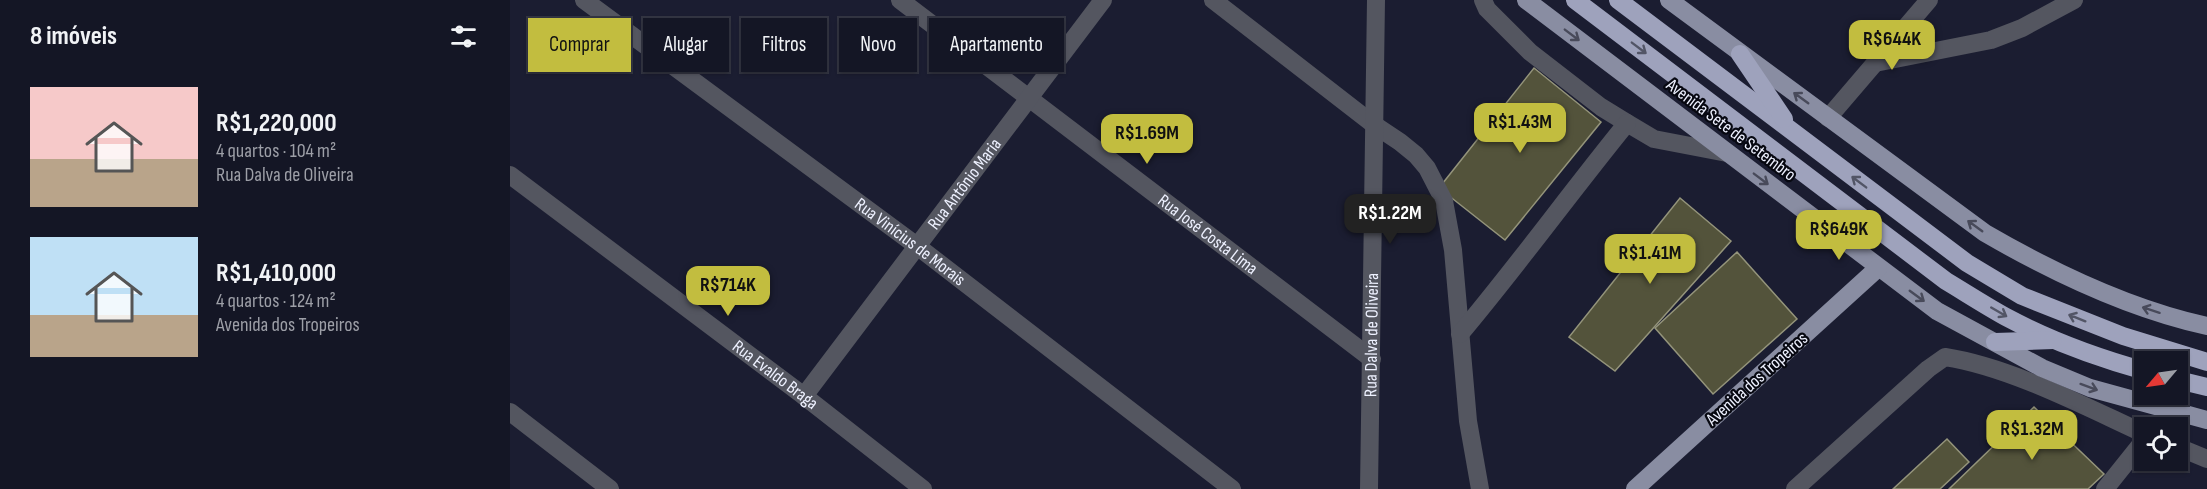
<!DOCTYPE html>
<html lang="pt">
<head>
<meta charset="utf-8">
<style>
  body { margin:0; font-family:"Sofia Sans Condensed",sans-serif; background:#1d1f2d; color:#f1f3f6; height:100vh; display:flex; flex-direction:column; font-size:22px; white-space:nowrap }
  * { box-sizing:border-box; margin:0 }
  p { font-size:20px; color:#9d9fa7 }
  .icon { flex:none; width:33px; height:33px; fill:none; stroke:currentColor; stroke-width:2; stroke-linecap:round; stroke-linejoin:round }
  .map { position:relative; flex:1; overflow:hidden }
  .drawer { display:flex; flex-direction:column; background:#141625; width:510px }
  .drawer>* { flex:none }
  .guide { position:absolute; left:18px; top:18px; width:570px; height:54px; display:flex; gap:12px }
  .needle { width:39px; rotate:241deg }
  .controls { position:absolute; left:1624px; top:351px; display:grid; gap:12px }
  .controls a { display:grid; place-items:center; width:54px; height:54px; border-radius:0px; background:#141625; box-shadow:0 2px 4px #0004,0 0 0 2px #333542; font-size:30px }
  .price { position:absolute; translate:-50% -51px; padding:0 14px; border-radius:12px; background:#c2bd3f; color:#111; font-size:20px; line-height:39px; filter:drop-shadow(0 2px 3px #0008) }
  .price::after { content:''; position:absolute; left:50%; top:36px; width:18px; height:14px; margin-left:-9px; background:inherit; clip-path:polygon(0 0,100% 0,50% 100%) }
  .price.active { background:#222; color:#fff }
  ul { padding:0; list-style:none }
  li { display:flex; align-items:center; gap:18px; height:150px; padding:0 30px }
  li span { display:grid; place-items:center; flex:none; width:168px; height:120px; border-radius:0px; color:#555 }
  li>.icon { margin-inline-start:auto }
  span .icon { width:72px; height:72px; fill:#fffc; stroke-width:1 }
  li b { font-size:26px }
  h2 { display:flex; justify-content:space-between; align-items:center; height:72px; padding:0 30px; font-size:26px }
  .tag { padding:0 21px; border-radius:0px; background:#141625; box-shadow:0 2px 4px #0004,0 0 0 2px #333542; font-size:21px; line-height:54px }
  .tag.active { background:#c2bd3f; color:#111 }
  main { display:flex; flex:1; min-height:0 }
  .map>svg:first-child { display:block }
  .building { fill:#53533b; stroke:#94947b; stroke-width:1.5 }
  .lines { fill:none; stroke-linecap:round; stroke-linejoin:round }
  .minor { stroke:#545660; stroke-width:18 }
  .major { stroke:#898da2; stroke-width:18 }
  .highway { stroke:#9ea2bc; stroke-width:18 }
  .oneway { stroke:#484a5a }
  .oneway2 { stroke:#525566 }
  .labels { text-anchor:middle; dominant-baseline:central; stroke-width:4.5; stroke-linejoin:round; paint-order:stroke }
  .street-label { font-size:18px; fill:#eef1ff; stroke:#070811 }
</style>
</head>
<body>
<main>
<section class="drawer">
<h2>8 imóveis<svg class="icon" aria-label="filters" viewBox="0 0 24 24"><path d="M4 7h16M4 17h16"/><circle cx="9" cy="7" r="2"/><circle cx="15" cy="17" r="2"/></svg></h2>
<ul>
<li><span style="background:linear-gradient(#f6c9c9 60%,#b9a48a 0)"><svg class="icon" aria-label="home" viewBox="0 0 24 24"><path d="M3 11l9-7 9 7M6 9v11h12V9"/></svg></span><div><b>R$1,220,000</b><p>4 quartos · 104 m²</p><p>Rua Dalva de Oliveira</p></div></li>
<li><span style="background:linear-gradient(#bfe0f5 65%,#b9a48a 0)"><svg class="icon" aria-label="home" viewBox="0 0 24 24"><path d="M3 11l9-7 9 7M6 9v11h12V9"/></svg></span><div><b>R$1,410,000</b><p>4 quartos · 124 m²</p><p>Avenida dos Tropeiros</p></div></li>
</ul>
</section>
<div class="map">
<svg width="1697" height="489" viewBox="0 0 1697 489">
  <rect width="100%" height="100%" fill="#1b1d31"/>
  <g class="building">
    <path d="M1024,68L1091,122L995,240L929,188Z"/>
    <path d="M1170,198L1221,241L1105,371L1059,337Z"/>
    <path d="M1227,252L1287,319L1203,394L1145,328Z"/>
    <path d="M1524,407L1594,474L1578,489H1439Z"/>
    <path d="M1437,439L1459,462L1430,489H1383Z"/>
  </g>
  <g class="lines">
    <g class="minor">
      <path id="s1" d="M74,0L407,246L722,489"/>
      <path id="s2" d="M390,0L862,359"/>
      <path d="M703,0L863,124L890,142L906,155L917,168L934,201L943,250L958,421L970,489"/>
      <path d="M973,0L977,9L1020,52L1091,107L1117,123L1144,139L1217,153"/>
      <path d="M1365,63L1481,40L1512,28L1564,0"/>
      <path d="M1318,118L1419,0"/>
      <path id="s3" d="M0,175L294,396L413,489"/>
      <path d="M950,334C1008,265 1060,193 1117,123"/>
      <path id="s4" d="M294,396L593,0"/>
      <path d="M0,412L100,489"/>
      <path d="M1668,447L1697,459"/>
      <path id="s5" d="M859,489L866,0"/>
      <path d="M1285,489L1418,369L1435,357C1500,367 1574,406 1635,434"/>
      <path d="M1595,489L1635,439"/>
    </g>
    <g class="major">
      <path d="M1016,0L1427,311L1532,368L1580,388L1697,420"/>
      <path d="M1159,0L1475,233C1544,273 1619,309 1697,326"/>
      <path d="M1125,489L1368,268"/>
    </g>
    <g class="highway">
      <path d="M1065,0L1436,281C1456,293 1476,306 1496,317C1539,340 1588,358 1635,371"/>
      <path d="M1108,0L1457,263L1512,296L1613,336L1697,362"/>
      <path d="M1230,54L1274,119"/>
      <path d="M1485,342L1543,340"/>
      <path d="M1668,380L1697,387"/>
    </g>
  </g>
  <defs><path id="oneway-shaft" d="M-6 0H5M1.5-3L5.5 0L1.5 3" fill="none" stroke-width="1.6" stroke-linecap="round" stroke-linejoin="round" transform="scale(1.5)"/></defs>
  <g class="oneway">
    <use href="#oneway-shaft" transform="translate(1062 35) rotate(37)"/>
    <use href="#oneway-shaft" transform="translate(1291 98) rotate(-144)"/>
    <use href="#oneway-shaft" transform="translate(1251 179) rotate(37)"/>
    <use href="#oneway-shaft" transform="translate(1465 226) rotate(-144)"/>
    <use href="#oneway-shaft" transform="translate(1407 296) rotate(36)"/>
    <use href="#oneway-shaft" transform="translate(1641 310) rotate(-162)"/>
    <use href="#oneway-shaft" transform="translate(1579 387) rotate(20)"/>
  </g>
  <g class="oneway2">
    <use href="#oneway-shaft" transform="translate(1129 48) rotate(37)"/>
    <use href="#oneway-shaft" transform="translate(1349 182) rotate(-143)"/>
    <use href="#oneway-shaft" transform="translate(1489 312) rotate(30)"/>
    <use href="#oneway-shaft" transform="translate(1567 318) rotate(-158)"/>
  </g>
  <g class="labels">
    <g class="street-label">
      <text transform="translate(1221 130) rotate(37)">Avenida Sete de Setembro</text>
      <text stroke="none"><textPath href="#s4" startOffset="266">Rua Antônio Maria</textPath></text>
      <text stroke="none"><textPath href="#s2" startOffset="387">Rua José Costa Lima</textPath></text>
      <text stroke="none"><textPath href="#s1" startOffset="406">Rua Vinícius de Morais</textPath></text>
      <text stroke="none"><textPath href="#s5" startOffset="154">Rua Dalva de Oliveira</textPath></text>
      <text stroke="none"><textPath href="#s3" startOffset="332">Rua Evaldo Braga</textPath></text>
      <text transform="translate(1247 379) rotate(-42)">Avenida dos Tropeiros</text>
    </g>
  </g>
</svg>
<div class="controls">
<a><svg class="needle" viewBox="-14 -14 28 28"><path d="M0-13l5 13h-10z" fill="#e53935"/><path d="M0 13l5-13h-10z" fill="#9d9fa7"/></svg></a>
<a><svg class="icon" aria-label="locate" viewBox="0 0 24 24"><circle cx="12" cy="12" r="6"/><path d="M12 2v4M12 18v4M2 12h4M18 12h4"/></svg></a>
</div>
<b class="price" style="left:1382px;top:71px">R$644K</b>
<b class="price" style="left:1010px;top:154px">R$1.43M</b>
<b class="price" style="left:637px;top:165px">R$1.69M</b>
<b class="price active" style="left:880px;top:245px">R$1.22M</b>
<b class="price" style="left:1329px;top:261px">R$649K</b>
<b class="price" style="left:1140px;top:285px">R$1.41M</b>
<b class="price" style="left:218px;top:317px">R$714K</b>
<b class="price" style="left:1522px;top:461px">R$1.32M</b>
<div class="guide">
<a class="tag active">Comprar</a>
<a class="tag">Alugar</a>
<a class="tag">Filtros</a>
<a class="tag">Novo</a>
<a class="tag">Apartamento</a>
</div>
</div>
</main>
</body>
</html>
